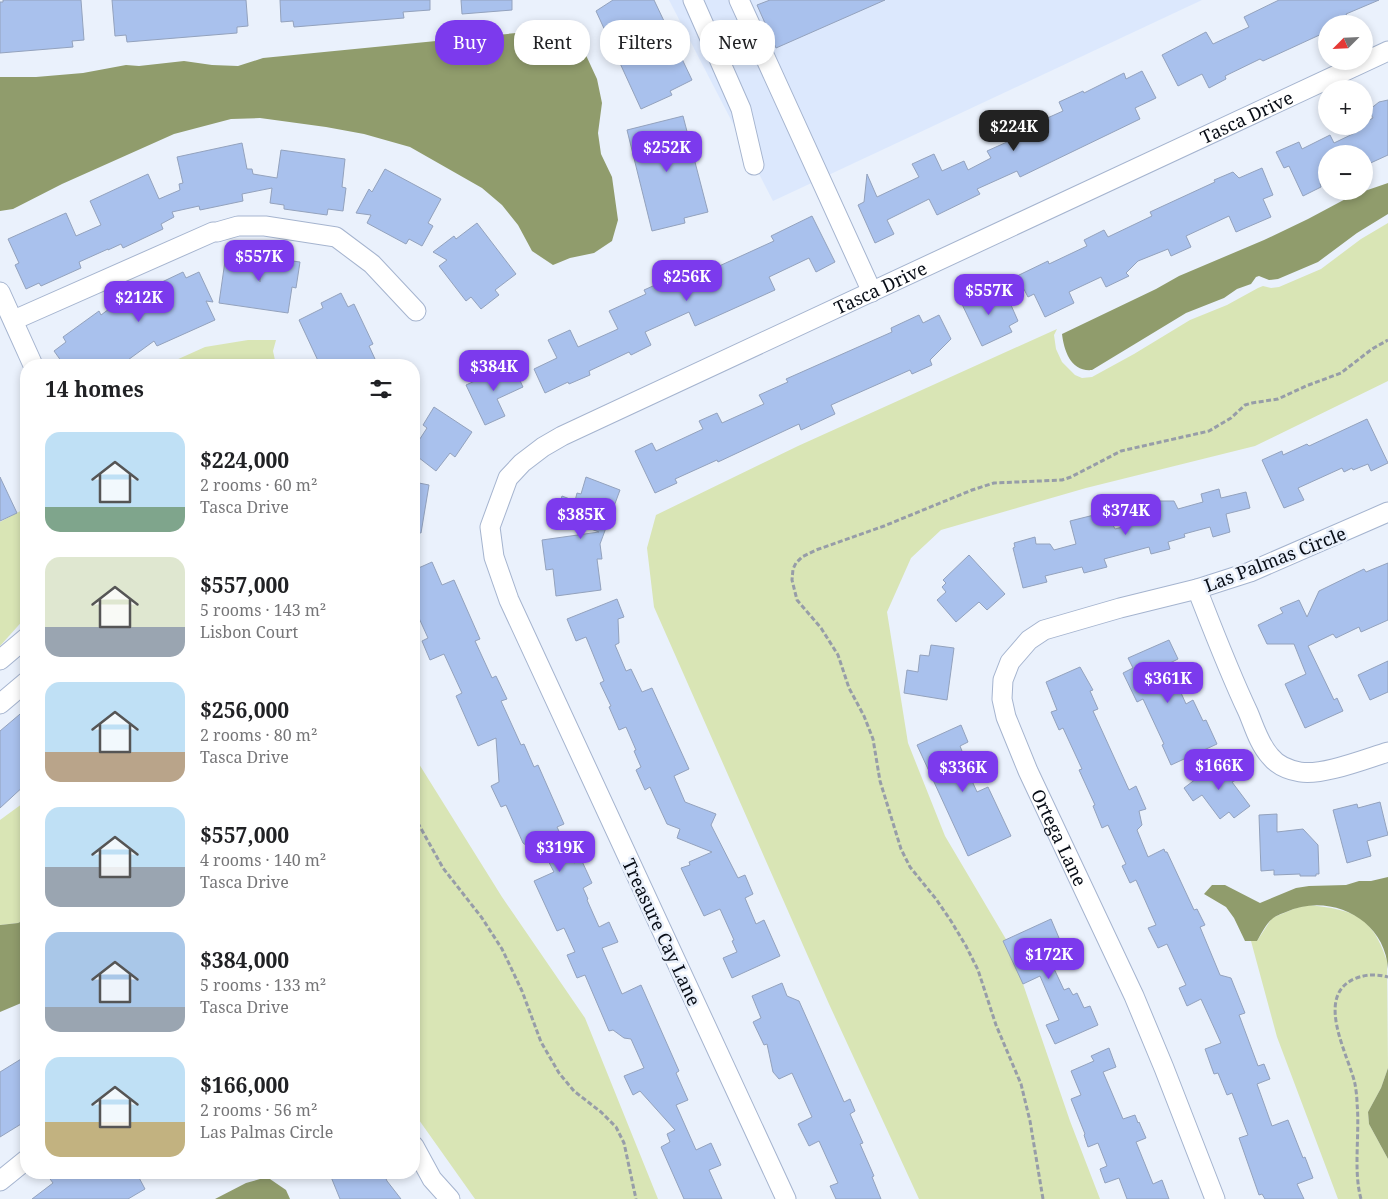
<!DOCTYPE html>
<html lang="en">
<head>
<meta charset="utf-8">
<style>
  body { margin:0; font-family:"Noto Serif",serif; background:#f6f6f6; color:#202124; height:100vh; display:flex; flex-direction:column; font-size:19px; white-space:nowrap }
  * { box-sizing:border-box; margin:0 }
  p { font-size:16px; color:#757577 }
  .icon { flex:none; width:28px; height:28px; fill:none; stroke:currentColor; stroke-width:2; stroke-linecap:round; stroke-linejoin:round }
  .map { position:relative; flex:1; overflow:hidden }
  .panel { position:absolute; left:20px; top:359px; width:400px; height:820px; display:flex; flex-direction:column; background:#fff; border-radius:20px; box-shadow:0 2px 8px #0003 }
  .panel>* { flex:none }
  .top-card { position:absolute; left:435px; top:20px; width:475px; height:45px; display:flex; gap:10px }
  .needle { width:32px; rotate:246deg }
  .tools { position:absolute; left:1318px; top:15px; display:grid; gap:10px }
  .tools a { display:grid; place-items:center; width:55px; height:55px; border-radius:50%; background:#fff; box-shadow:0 2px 8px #0003; font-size:25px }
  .price { position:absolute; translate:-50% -42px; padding:0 11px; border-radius:10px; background:#7c3aed; color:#fff; font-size:16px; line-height:32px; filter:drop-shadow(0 1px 2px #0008) }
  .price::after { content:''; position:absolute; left:50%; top:30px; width:15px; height:11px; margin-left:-8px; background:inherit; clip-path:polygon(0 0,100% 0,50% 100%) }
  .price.on { background:#222; color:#fff }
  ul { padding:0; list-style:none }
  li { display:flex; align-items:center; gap:15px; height:125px; padding:0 25px }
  li span { display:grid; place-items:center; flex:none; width:140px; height:100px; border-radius:15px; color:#555 }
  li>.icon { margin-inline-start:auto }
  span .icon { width:60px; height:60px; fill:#fffc; stroke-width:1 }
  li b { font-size:21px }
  h2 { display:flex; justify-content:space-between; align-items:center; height:60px; padding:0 25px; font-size:21px }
  .pill { padding:0 18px; border-radius:20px; background:#fff; box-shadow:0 2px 8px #0003; font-size:18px; line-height:45px }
  .pill.on { background:#7c3aed; color:#fff }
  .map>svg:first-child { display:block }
  .built { fill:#dce8fd }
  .green { fill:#d9e5b5 }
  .water { fill:#909c6c }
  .building { fill:#a9c1ed; stroke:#93a2bd }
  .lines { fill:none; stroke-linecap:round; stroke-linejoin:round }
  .minor-casing { stroke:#a5b4cf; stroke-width:21 }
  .path { stroke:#979da8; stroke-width:3; stroke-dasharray:5 2.5; stroke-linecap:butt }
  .minor { stroke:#fff; stroke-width:19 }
  .labels { text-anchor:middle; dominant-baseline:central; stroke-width:5; stroke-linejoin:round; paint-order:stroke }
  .street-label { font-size:18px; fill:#080d16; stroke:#eaf1fc }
</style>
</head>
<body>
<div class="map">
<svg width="1388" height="1199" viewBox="0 0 1388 1199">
  <rect width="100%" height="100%" fill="#eaf1fc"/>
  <path class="built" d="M669,0H1202L773,201Z"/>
  <g class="green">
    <path d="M1388,223V381L1255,446L1086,488L941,530L911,558L887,612L908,743L945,836L1010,946L1070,1121L1100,1199H919L829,1004L654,607L647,548L656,515L798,446L1057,329L1054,335L1056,349L1062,362L1075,375L1082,378L1092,377L1134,354L1190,320L1227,305L1258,288L1263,286L1271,288L1279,287L1321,269L1361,239Z"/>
    <path d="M248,340H276L273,351L276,365H165L205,347Z"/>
    <path d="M26,508V617L0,646V522Z"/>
    <path d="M414,756L502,897L585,1018L658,1199H475L414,1113Z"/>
    <path d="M26,801V919L18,923L0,925V820Z"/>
    <path d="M1309,905C1353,910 1372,915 1387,961L1388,1068L1381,1088L1368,1112L1369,1124L1388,1159V1199H1338L1277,1037L1251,941H1257L1272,918L1296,908Z"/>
  </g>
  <g class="water">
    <path d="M527,32L555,33L567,36L584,51L597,79L602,103L598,133L601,154L612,177L618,220L612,241L594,253L570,258L553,265L532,251L518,225L502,205L482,188L410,147L364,134L326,127L260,118L231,119L174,134L62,184L13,209L0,211V77H36L83,73L126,65L139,66L184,61L212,65L238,66L263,58Z"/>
    <path d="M1388,183V214L1357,233L1318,262L1278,279L1269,280L1259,276L1256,277L1251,284L1237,289L1224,298L1186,313L1092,370C1071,372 1064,351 1062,334L1156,289L1179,276L1264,240L1308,219L1353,195Z"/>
    <path d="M1388,877V969C1385,919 1330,892 1286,912C1281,914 1275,916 1272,919C1266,924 1261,934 1257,941H1245L1234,918L1226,907L1204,894L1212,885H1225L1260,903L1296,888L1309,886L1346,885L1359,881H1371Z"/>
    <path d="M26,919V1001L0,1012V925L18,923Z"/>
    <path d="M1388,1068V1159L1369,1124L1368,1112L1381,1088Z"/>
    <path d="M267,1177L286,1190L290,1199H215L246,1183Z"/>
  </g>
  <g class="building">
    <path d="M3,0H81L84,40L72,41L73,47L0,53V2H3Z"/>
    <path d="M112,0H246L248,26L237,27V33L127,42L126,35L115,36Z"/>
    <path d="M280,0H430V10L403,12L404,18L294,27L293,21L281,22Z"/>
    <path d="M461,0H512V10L462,14Z"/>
    <path d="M613,0H654L692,80L670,91L672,95L641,109L596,11Z"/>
    <path d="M770,0H885L776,48L757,5Z"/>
    <path d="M1279,0H1379L1346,14L1349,20L1342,24H1326V32L1263,61L1260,59L1225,76L1226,79L1209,88L1202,74L1178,86L1162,55L1206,32L1213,44L1249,27L1244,17Z"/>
    <path d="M1142,71L1156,98L1135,108L1140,119L1020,177L1017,171L977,189L980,194L937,215L929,199L887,220L894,234L875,243L858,205L864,202L867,174L877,197L919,177L912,164L934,154L942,171L964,161L968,170L991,158L987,151L1007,142L1002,132L1022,122L1025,128L1063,111L1059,102L1083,91L1084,93L1124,73L1126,79Z"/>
    <path d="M1388,100V155L1364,166V154H1326V180L1320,183L1321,187L1303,196L1289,166L1284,168L1276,152L1299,142L1302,149L1330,135L1334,143L1359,131V126H1364V123L1373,118L1369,110L1379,102Z"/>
    <path d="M683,116L708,212L684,218L685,223L652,231L627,130Z"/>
    <path d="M242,143L247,169H252L253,174L277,178L281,150L345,159L342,187L346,188L343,211L328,209L327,215L284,209V205L270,203L272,188L242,194L243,201L200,210L199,206L172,212L174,217L161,224L163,229L123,248L121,244L108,250V249L79,262L81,268L41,286L39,283L26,289L15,265L19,263L8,239L66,213L76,236L101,225L90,201L148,174L159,199L180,190L179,184L183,183L177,157Z"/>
    <path d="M1262,168L1273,195L1263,199L1271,217L1236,232L1229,216L1186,236L1191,247L1171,256L1168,249L1138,261L1126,273L1129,276L1106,287L1101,277L1069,292L1074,303L1045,317L1034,294L1028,297L1017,276L1048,261L1049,264L1087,246L1084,240L1104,230L1108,237L1152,216L1150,212L1215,182L1214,180L1233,172L1239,178Z"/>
    <path d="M385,169L441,199L428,223L433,226L422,246L409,239L406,244L367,223L371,215L356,213L369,189L372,192Z"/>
    <path d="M812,216L835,262L816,272L809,258L769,277L775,290L695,326L689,312L645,332L651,345L631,355L629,352L589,371L590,375L569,384L568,382L545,393L534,369L557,358L548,340L570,330L578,347L618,329L609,311L646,294L644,290L691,269L695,277L774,241L771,236Z"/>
    <path d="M477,223L516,274L495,290L499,295L481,309L471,297L466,301L439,266L447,260L433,252L454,236L456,239Z"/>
    <path d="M242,250L253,251L260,282L263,253L286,256L285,260L300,262L296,288L292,287L288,313L219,303L226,254L241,256Z"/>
    <path d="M183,272L186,278L199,272L213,302L206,301L215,320L157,346L154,341L121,365H64L54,351L66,342L63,337L99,311L101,315L113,306L114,308L144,294L143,291Z"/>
    <path d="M982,288L989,304L1007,296L1018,321L1009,326L1012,332L982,346L959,298Z"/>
    <path d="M341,293L348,307L354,304L373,344L369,346L375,359L363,365H320L299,320L323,308L321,303Z"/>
    <path d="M919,315L923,323L939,315L951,339L930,360L932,365L912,374L910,370L831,405L835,414L801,430L799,424L718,462L717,460L675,479L677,483L655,493L635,451L652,443L656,451L703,429L699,421L717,413L722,423L764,404L759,395L788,382L786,379L892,332L891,328Z"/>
    <path d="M512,364L523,387L497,399L505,416L485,425L466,385Z"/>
    <path d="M434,407L472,432L455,457L450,453L436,471L414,454V448L427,428L423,425Z"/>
    <path d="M1367,419L1388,463L1371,471L1368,464L1353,470L1352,468L1344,472L1342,468L1298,488L1304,500L1284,508L1262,460L1282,451L1283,455L1307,444L1309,446Z"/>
    <path d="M0,477L17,513L0,521Z"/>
    <path d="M586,477L620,490L600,544L602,559H597L601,590L556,596L553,569L546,570L542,540L599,532L556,516L562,496L575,501L577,493L581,494Z"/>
    <path d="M414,482L429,485L421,533L414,532Z"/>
    <path d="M1219,489L1221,498L1246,492L1250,508L1226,514L1230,532L1213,537L1210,527L1184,534L1185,537L1168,542L1170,549L1151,554L1149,547L1104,559L1107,567L1084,573L1082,567L1045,576L1047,582L1023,588L1013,548L1015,547L1014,543L1035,537L1036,544H1050L1054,550L1076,544L1070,521L1094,515L1096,523H1112L1115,529L1142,522L1138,506L1157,501H1174L1178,509L1203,502L1201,494Z"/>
    <path d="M969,555L1005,594L987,610L979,602L956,622L937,600L946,592L942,587L946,583L943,580Z"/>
    <path d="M432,562L442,585L454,580L480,639L475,641L492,678L496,676L507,699L501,701L521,745L524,744L534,767L538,765L564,824L557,827L574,863L581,859L592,883L583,888L588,899L587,900L599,927L609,922L618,942L602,948L622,994L641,985L679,1071L676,1073L688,1100L676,1105L696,1150L711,1143L721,1165L709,1170L722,1199H684L661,1147L670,1142L667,1134L675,1130L640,1091L633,1095L624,1076L644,1068L631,1039L624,1038L613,1030L609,1031L585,975L577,978L567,955L575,952L564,928L557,931L534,881L554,872L543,851L535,852L523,843L506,805L501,807L491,786L499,782L496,738L478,746L456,696L462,693L444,654L430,660L422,641L428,638L414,607V570Z"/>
    <path d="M1388,563V620L1361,632L1359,627L1336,638L1333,634L1308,646L1334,700L1337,698L1343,711L1305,728L1285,684L1306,674L1294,644H1267L1258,625L1283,613L1280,608L1299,600L1307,617L1319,591L1364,569L1366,572Z"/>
    <path d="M617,599L624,617L618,619L619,643L615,645L626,671L631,669L642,692L652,688L689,769L674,776L685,802L716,814L711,825L738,878L745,875L753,894L745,898L756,924L764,920L780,956L732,978L723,958L737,952L732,941L734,940L720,909L704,916L681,868L690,865L689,862L712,852L677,838L680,829L667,824L650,787L645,790L636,770L641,767L634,751L636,750L626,727L619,730L609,707L611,706L600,683L604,681L586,637L576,641L567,619Z"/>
    <path d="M1169,640L1178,659L1168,664L1186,704L1193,700L1203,721L1206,720L1217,744L1171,765L1162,745L1164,744L1143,699L1137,702L1123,673L1133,668L1128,658Z"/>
    <path d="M931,645L954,648L947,700L904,693L907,670L918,672L920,655L929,656Z"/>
    <path d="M1388,661V692L1370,700L1358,675Z"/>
    <path d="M1080,667L1093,690L1090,691L1098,709L1093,711L1129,790L1136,786L1146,809L1139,811L1142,825L1137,830L1148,857L1164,849L1165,852H1167L1194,910L1197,909L1205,925L1200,927L1220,975L1231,978L1245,1013L1239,1015L1258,1066L1264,1064L1270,1079L1257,1084L1272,1126L1288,1120L1303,1158L1305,1157L1313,1178L1297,1184L1304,1199H1265L1262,1194L1259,1195L1239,1138L1248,1135L1232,1093L1227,1095L1218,1073L1214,1074L1205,1049L1221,1043L1201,999L1187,1006L1179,988L1186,985L1167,944L1158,948L1148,928L1156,925L1136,880L1130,883L1122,866L1126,864L1108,825L1102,828L1093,806L1095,805L1079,770L1082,769L1063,728L1059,730L1051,712L1057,710L1046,682Z"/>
    <path d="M26,709V784L0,808V731Z"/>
    <path d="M961,725L968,742L960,746L962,751L959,752L977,792L988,787L1011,836L968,856L917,745Z"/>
    <path d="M1221,760L1236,780L1232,782L1250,806L1234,818L1229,812L1220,819L1202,795L1193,801L1184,788Z"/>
    <path d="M1380,802L1388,835L1367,841L1371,856L1347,863L1333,810L1357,804L1358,808Z"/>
    <path d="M1277,814V832L1303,829L1318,845L1319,874H1316V876H1300V874L1274,875V870L1261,871L1259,815Z"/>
    <path d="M1051,919L1059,938L1046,944L1052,957L1049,958L1064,990L1069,988L1073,995L1077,993L1084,1008L1090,1006L1098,1025L1055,1044L1046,1025L1059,1020L1040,976L1023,984L1003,941Z"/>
    <path d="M782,983L787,996L799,1001L844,1102L850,1099L855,1111L850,1114L863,1143L860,1144L874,1176L872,1177L881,1199H836L830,1186L838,1183L819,1141L809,1146L798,1124L812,1117L792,1073L779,1079L773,1072L767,1044L764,1045L753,1022L761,1018L752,996Z"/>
    <path d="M1109,1048L1116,1067L1103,1072L1123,1119L1135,1115L1138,1123L1139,1122L1146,1138L1136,1142L1153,1184L1162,1180L1169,1199H1127L1119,1178L1105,1183L1100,1169L1107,1166L1098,1143L1088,1147L1084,1135L1085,1134L1071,1099L1081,1095L1071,1071L1094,1061L1091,1056Z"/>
    <path d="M26,1056V1121L0,1137V1072Z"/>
    <path d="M45,1172H136L145,1189L128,1199H32L53,1183Z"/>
    <path d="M329,1172H383L387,1181L401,1199H340Z"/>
  </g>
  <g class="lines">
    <defs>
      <g id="minor">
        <path d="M693,0L741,109L754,165"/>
        <path d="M739,0L872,292"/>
        <path d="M0,292L33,365"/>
        <path d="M14,320L213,232H217L238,226H265L336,237L372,264L416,311"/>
        <path d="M1388,512L1250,572L1197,589C1213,630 1229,672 1248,712C1254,726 1259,744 1270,756C1277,765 1289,770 1300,772C1322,776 1365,759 1388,752"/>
        <path id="s1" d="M1197,589L1120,608L1044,630L1029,640L1010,662L1003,680L1002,699L1006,717L1028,771L1134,996L1164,1068L1215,1199"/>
        <path d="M0,660L26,638"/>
        <path d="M0,704L26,682"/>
        <path d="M414,1146L432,1179L450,1199"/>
        <path d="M0,1181L26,1160"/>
        <path id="s2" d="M786,1199L509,600L494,557L490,527L508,478L522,463L543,447L562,436L1388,51"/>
      </g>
    </defs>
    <use href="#minor" class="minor-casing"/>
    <g class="path">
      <path d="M414,816L443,868L482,918L502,949L522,991L541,1042L559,1073L574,1091L601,1112L616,1127L624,1143L636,1199"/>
      <path d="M1043,1199L1030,1121L1021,1084L996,1025L978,970L966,946L951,921L936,899L910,867L901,849L880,781L873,739L864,716L849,688L838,655L821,628L797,600L792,580L793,569L796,563L802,557L816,550L884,526L972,490L994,483L1062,480L1071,477L1121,451L1209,431L1231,418L1245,405L1252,403L1278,399L1306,386L1341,373L1372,349L1388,340"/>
      <path d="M1361,1199C1353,1170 1360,1134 1357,1103C1357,1097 1356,1090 1355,1084C1349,1056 1314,997 1354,979C1366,974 1376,974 1388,977"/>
    </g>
    <use href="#minor" class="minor"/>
  </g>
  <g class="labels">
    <g class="street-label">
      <text stroke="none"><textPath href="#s2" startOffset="1612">Tasca Drive</textPath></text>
      <text stroke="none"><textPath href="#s2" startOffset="1208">Tasca Drive</textPath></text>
      <text transform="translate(1275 559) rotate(-21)">Las Palmas Circle</text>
      <text stroke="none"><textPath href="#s1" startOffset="394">Ortega Lane</textPath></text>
      <text transform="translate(662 932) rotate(65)">Treasure Cay Lane</text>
    </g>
  </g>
</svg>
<div class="tools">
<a><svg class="needle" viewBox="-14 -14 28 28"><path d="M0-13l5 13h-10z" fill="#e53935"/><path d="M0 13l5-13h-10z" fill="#757577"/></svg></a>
<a>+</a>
<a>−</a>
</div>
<b class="price on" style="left:1014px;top:152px">$224K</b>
<b class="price" style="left:667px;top:173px">$252K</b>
<b class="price" style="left:259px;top:282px">$557K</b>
<b class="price" style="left:687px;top:302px">$256K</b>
<b class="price" style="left:989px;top:316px">$557K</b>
<b class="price" style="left:139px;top:323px">$212K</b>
<b class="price" style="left:494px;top:392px">$384K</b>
<b class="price" style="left:1126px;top:536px">$374K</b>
<b class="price" style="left:581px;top:540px">$385K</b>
<b class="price" style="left:1168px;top:704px">$361K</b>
<b class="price" style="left:1219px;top:791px">$166K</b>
<b class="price" style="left:963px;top:793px">$336K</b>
<b class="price" style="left:560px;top:873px">$319K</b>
<b class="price" style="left:1049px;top:980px">$172K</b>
<div class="top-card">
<a class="pill on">Buy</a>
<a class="pill">Rent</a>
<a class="pill">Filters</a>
<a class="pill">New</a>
</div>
<section class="panel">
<h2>14 homes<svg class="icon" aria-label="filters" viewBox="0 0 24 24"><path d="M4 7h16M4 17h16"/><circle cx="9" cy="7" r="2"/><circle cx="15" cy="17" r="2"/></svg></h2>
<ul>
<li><span style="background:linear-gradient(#bfe0f5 75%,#7fa58c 0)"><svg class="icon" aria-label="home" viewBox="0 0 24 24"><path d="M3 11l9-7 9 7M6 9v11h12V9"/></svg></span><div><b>$224,000</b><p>2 rooms · 60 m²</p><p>Tasca Drive</p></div></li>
<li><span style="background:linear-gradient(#dfe7d0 70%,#9aa5b1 0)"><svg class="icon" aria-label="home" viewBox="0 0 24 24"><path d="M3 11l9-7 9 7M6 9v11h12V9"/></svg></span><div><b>$557,000</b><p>5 rooms · 143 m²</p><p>Lisbon Court</p></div></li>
<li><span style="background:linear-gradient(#bfe0f5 70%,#b9a48a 0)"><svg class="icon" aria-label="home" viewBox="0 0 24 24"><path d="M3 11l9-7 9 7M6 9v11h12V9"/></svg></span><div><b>$256,000</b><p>2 rooms · 80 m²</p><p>Tasca Drive</p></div></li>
<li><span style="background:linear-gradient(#bfe0f5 60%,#9aa5b1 0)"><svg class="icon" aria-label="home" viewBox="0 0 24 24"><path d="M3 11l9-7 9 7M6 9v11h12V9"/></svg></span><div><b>$557,000</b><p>4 rooms · 140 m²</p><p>Tasca Drive</p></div></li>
<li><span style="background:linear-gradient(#a9c7e8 75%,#9aa5b1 0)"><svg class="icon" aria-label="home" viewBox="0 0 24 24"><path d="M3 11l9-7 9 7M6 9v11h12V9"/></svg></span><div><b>$384,000</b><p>5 rooms · 133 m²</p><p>Tasca Drive</p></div></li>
<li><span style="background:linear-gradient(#bfe0f5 65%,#c2b280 0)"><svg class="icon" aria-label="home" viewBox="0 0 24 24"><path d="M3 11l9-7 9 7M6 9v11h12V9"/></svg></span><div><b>$166,000</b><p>2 rooms · 56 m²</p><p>Las Palmas Circle</p></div></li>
</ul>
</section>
</div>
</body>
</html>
